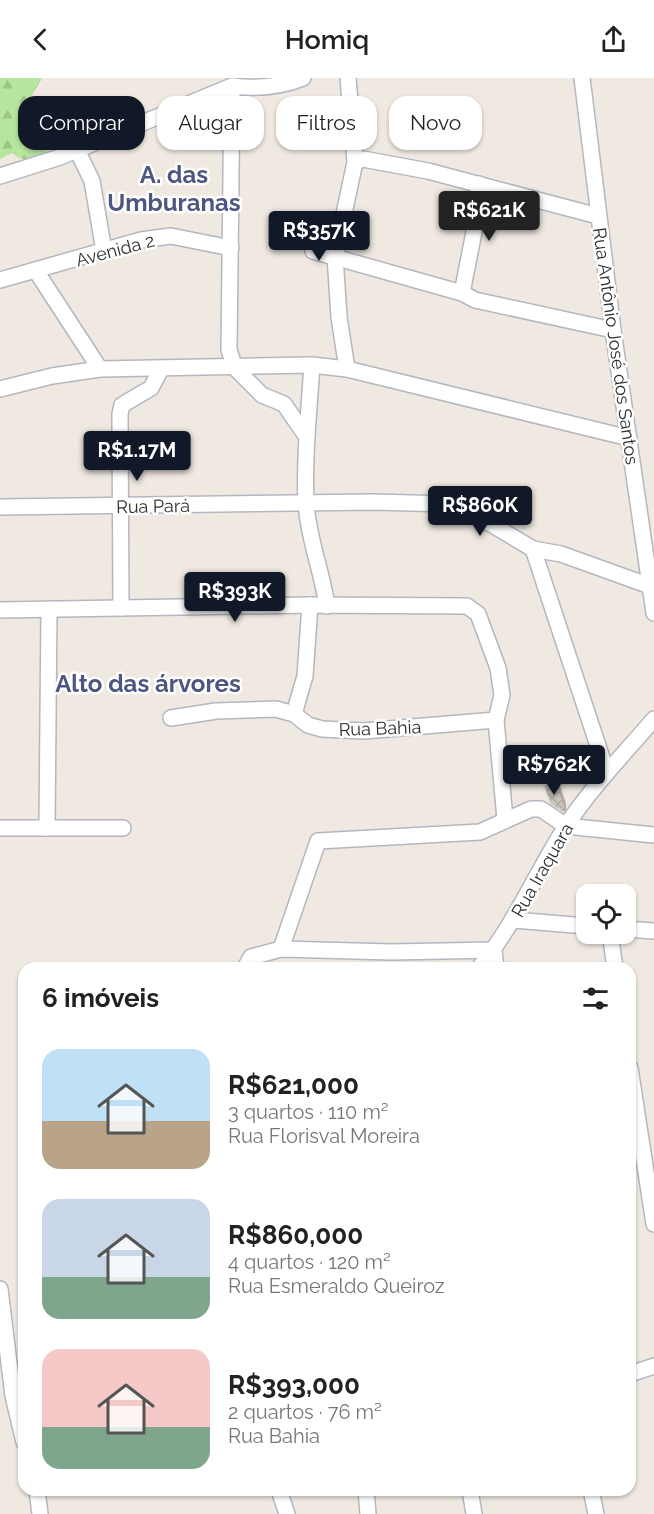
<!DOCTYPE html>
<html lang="pt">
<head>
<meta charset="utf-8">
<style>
  body { margin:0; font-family:Raleway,sans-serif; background:#f2f2f2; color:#222; height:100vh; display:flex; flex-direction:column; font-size:22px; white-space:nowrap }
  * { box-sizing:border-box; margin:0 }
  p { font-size:20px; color:#767676 }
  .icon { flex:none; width:33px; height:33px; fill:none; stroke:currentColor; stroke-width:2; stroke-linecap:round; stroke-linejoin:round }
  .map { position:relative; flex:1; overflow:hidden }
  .side { position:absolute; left:18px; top:884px; width:618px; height:534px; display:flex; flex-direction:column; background:#fff; border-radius:18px; box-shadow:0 2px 4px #0004 }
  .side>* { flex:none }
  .banner { position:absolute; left:18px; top:18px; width:618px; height:54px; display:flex; gap:12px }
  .buttons { position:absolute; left:576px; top:806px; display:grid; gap:12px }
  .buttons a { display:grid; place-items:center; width:60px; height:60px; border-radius:12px; background:#fff; box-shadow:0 2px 4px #0004; font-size:30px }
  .price { position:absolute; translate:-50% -51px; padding:0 14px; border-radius:6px; background:#111827; color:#fff; font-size:20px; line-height:39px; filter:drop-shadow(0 2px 3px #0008) }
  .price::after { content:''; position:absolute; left:50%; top:36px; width:18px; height:14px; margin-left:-9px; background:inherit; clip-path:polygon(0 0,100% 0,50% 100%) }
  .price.selected { background:#222; color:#fff }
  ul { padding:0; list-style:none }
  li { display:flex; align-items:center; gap:18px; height:150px; padding:0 24px }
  li span { display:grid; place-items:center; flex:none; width:168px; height:120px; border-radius:18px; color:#555 }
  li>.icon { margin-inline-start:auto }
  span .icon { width:72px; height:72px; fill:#fffc; stroke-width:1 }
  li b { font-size:26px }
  h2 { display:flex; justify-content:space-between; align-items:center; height:72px; padding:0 24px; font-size:26px }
  .chip { padding:0 21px; border-radius:18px; background:#fff; box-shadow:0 2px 4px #0004; font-size:21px; line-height:54px }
  .chip.selected { background:#111827; color:#fff }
  header { display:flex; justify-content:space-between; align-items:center; height:78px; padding:0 24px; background:#fff; font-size:27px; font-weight:600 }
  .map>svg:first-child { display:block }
  .forest { fill:url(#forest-firs) }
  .building { fill:url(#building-cross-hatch); filter:url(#shadow) }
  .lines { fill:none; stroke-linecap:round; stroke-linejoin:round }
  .minor-casing { stroke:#b4b7c1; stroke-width:18 }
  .minor { stroke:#fff; stroke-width:15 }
  .labels { text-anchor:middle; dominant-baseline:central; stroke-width:5; stroke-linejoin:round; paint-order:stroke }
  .street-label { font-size:18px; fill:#2e2e2e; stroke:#fff }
  .district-label { font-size:24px; font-weight:bold; fill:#4d5680; stroke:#fff }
</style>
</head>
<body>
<header><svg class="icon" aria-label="back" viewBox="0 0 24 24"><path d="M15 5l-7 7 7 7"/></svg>Homiq<svg class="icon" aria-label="share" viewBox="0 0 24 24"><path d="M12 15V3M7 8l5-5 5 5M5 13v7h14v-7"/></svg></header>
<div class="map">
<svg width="654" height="1436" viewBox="0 0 654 1436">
  <defs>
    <pattern id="forest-firs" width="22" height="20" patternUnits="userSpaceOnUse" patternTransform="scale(1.5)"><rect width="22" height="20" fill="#b6e59e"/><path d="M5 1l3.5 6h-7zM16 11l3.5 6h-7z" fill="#9dc588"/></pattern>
    <pattern id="building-cross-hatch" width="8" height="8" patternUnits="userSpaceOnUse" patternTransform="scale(1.5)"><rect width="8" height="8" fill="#cbc7bf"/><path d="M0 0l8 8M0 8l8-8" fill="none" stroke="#afaba4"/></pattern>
    <filter id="shadow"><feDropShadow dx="4.5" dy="2.5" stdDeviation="0" flood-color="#0004"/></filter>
  </defs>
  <rect width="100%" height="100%" fill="#efe9e1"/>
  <path class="forest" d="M0,0H42L31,19L34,29L53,57C51,79 28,89 12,75L0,81Z"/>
  <path class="building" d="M555,704L564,730L559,731L551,726L544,708Z"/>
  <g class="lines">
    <defs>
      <g id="minor">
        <path d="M582,0L613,252L654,535"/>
        <path d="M232,8L229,272L235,290L262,317L284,326L306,358"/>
        <path d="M77,72L92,103L104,173"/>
        <path d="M355,84L363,81L428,93L598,138"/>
        <path d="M0,98L60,79L232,8C256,11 280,9 303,0"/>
        <path d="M313,173L462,215L475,222L613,252"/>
        <path d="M36,193L100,291"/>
        <path d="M0,202L141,162L171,158L231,170"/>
        <path d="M462,215L474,154L479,106"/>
        <path d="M312,287C309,333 304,379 306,425C308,460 322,493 327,528"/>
        <path d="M347,291L339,239L335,178L355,84L348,0"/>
        <path d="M0,311L52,298L100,291L312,287L347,291L629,360"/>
        <path d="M0,429L374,424L449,426L467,432L533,471L561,476L650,508"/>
        <path d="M533,471L607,695"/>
        <path d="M121,530L120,336L122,327L151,310L161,291"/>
        <path d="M0,532L310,527L467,528L478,536L498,590L502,617L496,642"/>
        <path d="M294,636L305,598L310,527"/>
        <path d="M171,640L216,633L276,631L294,636L308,647L322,651L364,653L496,642L505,741"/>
        <path d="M0,750H123"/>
        <path d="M47,750L49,531"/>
        <path d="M514,842L586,848"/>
        <path d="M626,851L654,853"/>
        <path d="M610,855L615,890"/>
        <path d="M281,871L318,763L480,754L531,731H541L566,748L654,757"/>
        <path d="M245,890L251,879L281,871L391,874L494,872L496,890"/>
        <path d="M479,890C515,846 536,795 566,748C591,710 624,676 654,641"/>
        <path d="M630,990L654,1146"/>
        <path d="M0,1211L13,1318L24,1364"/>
        <path d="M630,1296L654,1288"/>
        <path d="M37,1412L40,1436"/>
        <path d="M279,1412L287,1436"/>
        <path d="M366,1412L368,1436"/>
        <path d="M470,1412L474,1436"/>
        <path d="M591,1412L596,1436"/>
      </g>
    </defs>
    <use href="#minor" class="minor-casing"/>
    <use href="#minor" class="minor"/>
  </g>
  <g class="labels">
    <g class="street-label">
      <text transform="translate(115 172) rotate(-15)">Avenida 2</text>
      <text transform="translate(616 268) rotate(82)">Rua Antônio José dos Santos</text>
      <text transform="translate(153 428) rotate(-1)">Rua Pará</text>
      <text transform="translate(380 650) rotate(-2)">Rua Bahia</text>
      <text transform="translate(542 792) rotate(-60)">Rua Iraquara</text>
    </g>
    <g class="district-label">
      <text x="174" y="96">A. das<tspan x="174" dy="28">Umburanas</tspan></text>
      <text x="148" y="605">Alto das árvores</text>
    </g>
  </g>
</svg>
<div class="buttons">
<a><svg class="icon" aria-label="locate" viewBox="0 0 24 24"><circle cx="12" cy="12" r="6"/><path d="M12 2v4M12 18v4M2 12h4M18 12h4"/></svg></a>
</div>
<b class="price selected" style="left:489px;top:164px">R$621K</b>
<b class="price" style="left:319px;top:184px">R$357K</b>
<b class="price" style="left:137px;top:404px">R$1.17M</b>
<b class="price" style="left:480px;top:459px">R$860K</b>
<b class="price" style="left:235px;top:545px">R$393K</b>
<b class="price" style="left:554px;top:718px">R$762K</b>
<div class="banner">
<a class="chip selected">Comprar</a>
<a class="chip">Alugar</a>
<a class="chip">Filtros</a>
<a class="chip">Novo</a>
</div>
<section class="side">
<h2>6 imóveis<svg class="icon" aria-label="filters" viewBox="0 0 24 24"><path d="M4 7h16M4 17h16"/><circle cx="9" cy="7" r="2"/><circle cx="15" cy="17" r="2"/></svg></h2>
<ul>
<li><span style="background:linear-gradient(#bfe0f5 60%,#b9a48a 0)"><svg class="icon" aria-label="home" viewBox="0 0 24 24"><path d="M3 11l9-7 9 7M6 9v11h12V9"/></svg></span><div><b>R$621,000</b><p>3 quartos · 110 m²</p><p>Rua Florisval Moreira</p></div></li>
<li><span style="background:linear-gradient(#c9d6e8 65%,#7fa58c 0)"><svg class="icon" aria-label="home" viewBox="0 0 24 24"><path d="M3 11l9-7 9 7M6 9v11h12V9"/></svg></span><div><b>R$860,000</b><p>4 quartos · 120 m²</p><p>Rua Esmeraldo Queiroz</p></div></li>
<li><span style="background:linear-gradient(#f6c9c9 65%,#7fa58c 0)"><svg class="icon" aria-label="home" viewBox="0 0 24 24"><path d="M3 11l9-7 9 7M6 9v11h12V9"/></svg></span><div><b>R$393,000</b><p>2 quartos · 76 m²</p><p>Rua Bahia</p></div></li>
</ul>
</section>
</div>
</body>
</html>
